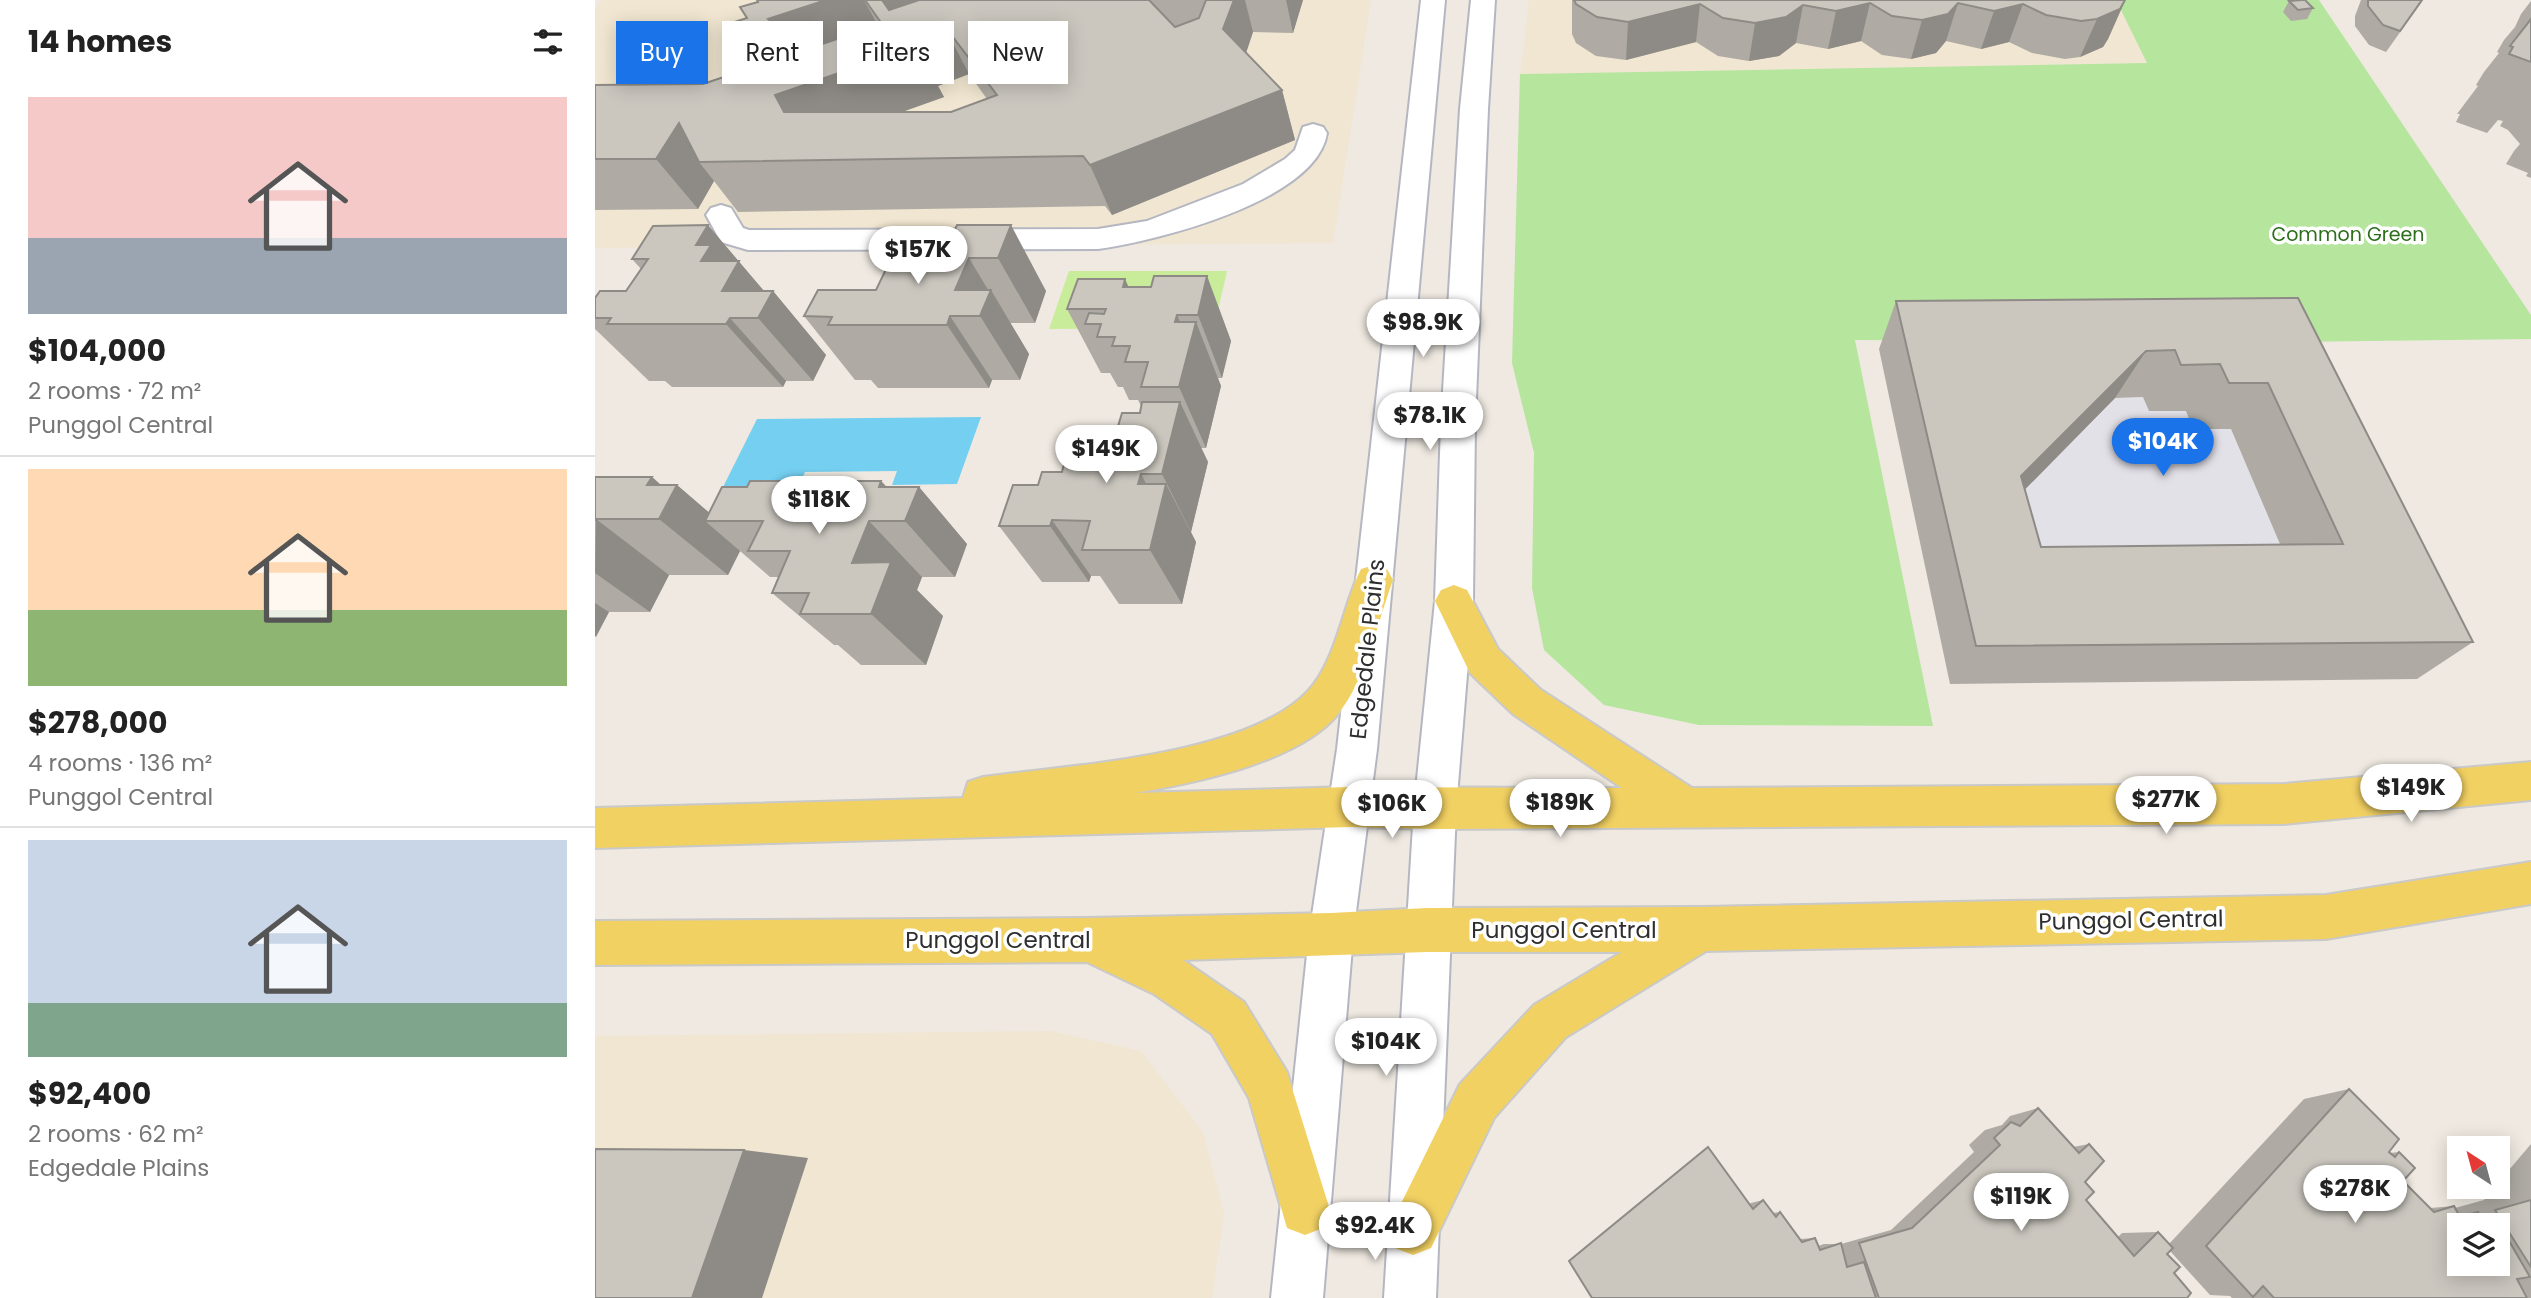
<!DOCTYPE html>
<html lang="en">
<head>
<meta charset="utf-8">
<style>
  body { margin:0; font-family:Poppins,sans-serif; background:#f6f6f6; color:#222; height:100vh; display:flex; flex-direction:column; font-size:26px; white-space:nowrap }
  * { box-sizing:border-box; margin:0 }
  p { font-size:23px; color:#767676 }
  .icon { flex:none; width:38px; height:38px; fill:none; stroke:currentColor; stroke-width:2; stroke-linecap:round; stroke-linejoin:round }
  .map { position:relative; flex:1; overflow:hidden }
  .drawer { display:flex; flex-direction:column; background:#fff; width:595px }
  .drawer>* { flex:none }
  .top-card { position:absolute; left:21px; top:21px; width:665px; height:63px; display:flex; gap:14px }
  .needle { width:46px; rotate:324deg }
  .controls { position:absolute; left:1852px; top:1136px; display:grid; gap:14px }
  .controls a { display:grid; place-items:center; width:63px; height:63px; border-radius:0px; background:#fff; box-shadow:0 4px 18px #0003; font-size:35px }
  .price { position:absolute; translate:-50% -60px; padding:0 16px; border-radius:24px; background:#fff; color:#222; font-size:23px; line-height:46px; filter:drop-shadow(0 2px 4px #0008) }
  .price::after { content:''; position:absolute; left:50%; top:42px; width:21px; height:16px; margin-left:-10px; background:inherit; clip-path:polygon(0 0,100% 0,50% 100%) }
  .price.current { background:#1a73e8; color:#fff }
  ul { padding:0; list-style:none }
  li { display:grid; align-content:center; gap:14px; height:371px; padding:0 28px }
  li+li { border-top:2px solid #e0e0e0 }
  li span { display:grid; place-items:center; height:217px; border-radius:0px; color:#555 }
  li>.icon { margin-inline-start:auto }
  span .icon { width:126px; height:126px; fill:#fffc; stroke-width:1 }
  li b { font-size:30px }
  h2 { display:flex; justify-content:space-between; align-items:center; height:84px; padding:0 28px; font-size:30px }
  .pill { padding:0 24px; border-radius:0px; background:#fff; box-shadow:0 4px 18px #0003; font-size:24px; line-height:63px }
  .pill.current { background:#1a73e8; color:#fff }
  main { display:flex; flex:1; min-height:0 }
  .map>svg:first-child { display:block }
  .industrial { fill:#e3e1e8 }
  .education { fill:#f0e6d1 }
  .green { fill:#b6e59e }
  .pitch { fill:#c9ec9a }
  .water { fill:#75cff0 }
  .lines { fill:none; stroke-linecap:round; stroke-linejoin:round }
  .minor-casing { stroke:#b4b7c1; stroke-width:4 }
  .major-casing { stroke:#c9c9c9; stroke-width:4 }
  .minor { fill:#fff; fill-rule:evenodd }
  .major { fill:#f2d163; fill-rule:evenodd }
  .wall { fill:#afaba4; fill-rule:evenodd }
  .shaded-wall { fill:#8e8b86 }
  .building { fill:#cbc7bf; stroke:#8e8b86; stroke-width:2; fill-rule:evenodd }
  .labels { text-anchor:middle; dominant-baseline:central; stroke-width:7; stroke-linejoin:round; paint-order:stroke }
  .far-park-label { font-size:19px; fill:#2c6e1b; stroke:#fff }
  .street-label { font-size:23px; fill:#2e2e2e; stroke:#fff }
</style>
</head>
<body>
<main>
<section class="drawer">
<h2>14 homes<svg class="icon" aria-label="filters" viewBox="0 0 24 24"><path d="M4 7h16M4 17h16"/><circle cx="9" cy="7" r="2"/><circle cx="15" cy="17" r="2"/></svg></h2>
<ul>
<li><span style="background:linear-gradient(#f6c9c9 65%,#9aa5b1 0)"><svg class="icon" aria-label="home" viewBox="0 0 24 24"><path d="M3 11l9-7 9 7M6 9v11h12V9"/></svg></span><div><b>$104,000</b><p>2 rooms · 72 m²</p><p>Punggol Central</p></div></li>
<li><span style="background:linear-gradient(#ffd9b3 65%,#8fb573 0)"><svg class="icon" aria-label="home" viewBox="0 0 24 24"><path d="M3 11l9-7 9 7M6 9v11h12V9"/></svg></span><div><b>$278,000</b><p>4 rooms · 136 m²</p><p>Punggol Central</p></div></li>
<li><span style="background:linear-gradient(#c9d6e8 75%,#7fa58c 0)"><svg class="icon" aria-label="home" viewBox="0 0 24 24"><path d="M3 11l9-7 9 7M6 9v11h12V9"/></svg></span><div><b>$92,400</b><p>2 rooms · 62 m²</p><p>Edgedale Plains</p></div></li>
</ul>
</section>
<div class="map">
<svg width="1936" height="1298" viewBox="0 0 1936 1298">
  <rect width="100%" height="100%" fill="#efe9e1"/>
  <path class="industrial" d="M1548,397L1591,411L1599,429H1636L1703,585L1418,588L1401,519L1520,398Z"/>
  <g class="education">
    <path d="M7,0H776L738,243L0,248V9Z"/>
    <path d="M934,0H1521L1552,63L925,74Z"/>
    <path d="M456,1031L546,1051L608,1132L629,1213L617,1298H0V1036Z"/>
  </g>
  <path class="green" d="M1521,0H1724L1936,315V339L1687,342L1260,340L1338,726L1104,725L1009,705L949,650L937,588L939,453L917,363L925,74L1552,63Z"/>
  <path class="pitch" d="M474,271H632L619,328L454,329Z"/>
  <path class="water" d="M386,417L362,484L297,485L302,471L210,472L197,500L121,501L162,419Z"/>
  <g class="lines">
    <defs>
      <g id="minor">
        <path d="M826,0H850L782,749L758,935L728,1298H676L714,935L742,749Z"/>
        <path d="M876,0H900L893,109L880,424L878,601L861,809L841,1298H789L819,809L840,601L846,424L865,109Z"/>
        <path d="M718,124L728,127L732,133C722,201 561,241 503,249L153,250L126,242L111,215L116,208L126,205L136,208L148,228L154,230L503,229L552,221L648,184L690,159L700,150L708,127Z"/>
      </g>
      <g id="major">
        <path d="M779,565L792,569L798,580C782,623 772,678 743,714C704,762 599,783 540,793L756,787L1027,788L918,714L875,673L840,601L846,590L859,585L872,590L903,649L946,690L1097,788L1689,784L1936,762V800L1689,824L840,829L756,827L0,848V808L368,798L373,782L388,777C475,765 652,756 713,691C741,662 748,605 766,569Z"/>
        <path d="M1936,862V904L1731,939L1111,951L971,1037L899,1118L836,1248L818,1255L800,1248L793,1230L865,1084L939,1005L1027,952H832L588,960L649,1002L692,1072L735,1210L728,1228L710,1235L692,1228L654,1098L617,1034L559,994L492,962L0,965V921L493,918L736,913L832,908L1106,907L1731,895Z"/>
      </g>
    </defs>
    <use href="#minor" class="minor-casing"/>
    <use href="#major" class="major-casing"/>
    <use href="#minor" class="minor"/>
    <use href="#major" class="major"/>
  </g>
  <g class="wall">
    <path d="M162,0H708L698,33L658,32L651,53L687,90L700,140L517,215L510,206L143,212L119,181L103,209L0,210V85L108,84L158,67L136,35L152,18L163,2ZM374,74L392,99L356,112H307L349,97L343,86Z"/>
    <path d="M977,0H1530L1513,39L1508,47L1485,57L1470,59L1437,53L1414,42L1386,49L1351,41L1341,53L1316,59L1287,55L1266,41L1233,49L1201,43L1184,56L1154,61L1123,56L1101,42L1031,60L1001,56L981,43L977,34Z"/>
    <path d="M1766,0H1828L1791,52L1774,45L1760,26V16Z"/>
    <path d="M1694,1L1718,8L1712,19L1696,21L1688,12Z"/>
    <path d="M1936,1V178L1931,176L1933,173L1911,164L1919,151L1925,144L1913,130L1905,126L1908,121L1903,120L1892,133L1861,122L1865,114H1862L1883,86L1881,85L1889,72L1904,53L1902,52L1909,40L1920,27L1926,14Z"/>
    <path d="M362,225L451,291L440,323H415L434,354L425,380H397L394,388H283L276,380H260L209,316L281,290L319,259L351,248Z"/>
    <path d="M37,259L143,261L169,291H178L231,355L218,381H191L188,387H77L70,381H54L0,329V298L31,291L46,269Z"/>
    <path d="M612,276L636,341L627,378H623L626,386L611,448H606L613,462L596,532L601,542L587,604H524L505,576H496L494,582H447L404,526L443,485L486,460L517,446L545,413L546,406L543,400H534L528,387H523L515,373H506L472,309L534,287H556Z"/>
    <path d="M1703,298L1878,642L1822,679L1355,684L1284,349L1301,301ZM1548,397L1554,411H1591L1598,429H1636L1685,544L1446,547L1430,489L1520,398Z"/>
    <path d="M0,477H57L66,485H82L114,513L152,487L286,481L292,487H324L372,544L360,577H327L322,590L348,616L331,665H266L243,645H239L177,593L183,577H175L145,551L133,575H74L55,612H14L0,637Z"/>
    <path d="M1754,1089L1794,1152L1795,1153L1804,1152L1808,1181L1835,1208L1859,1206L1860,1208L1889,1200L1900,1186H1902V1184L1936,1144V1298H1637L1635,1296L1615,1295L1575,1251L1572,1254L1579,1273L1592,1298H997L1156,1203L1168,1200L1178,1213L1185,1212L1205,1239L1220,1238L1223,1246L1229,1244H1246L1296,1230L1379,1152L1374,1145L1390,1130L1407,1125L1415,1116L1443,1108L1478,1147L1494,1144L1490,1182L1491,1200L1523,1237L1527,1233L1563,1232L1574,1244L1709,1099ZM1864,1225H1902V1264Z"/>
  </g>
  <g class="shaded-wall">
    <path d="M231,0H269L291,40L171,86L136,35L173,19Z"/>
    <path d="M283,0H374L297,26Z"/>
    <path d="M639,0H650L658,32L642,80L628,29Z"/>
    <path d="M691,0H708L698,33Z"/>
    <path d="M1530,1L1513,39L1508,47L1485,57L1502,19Z"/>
    <path d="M1275,3L1266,41L1233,49L1241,11Z"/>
    <path d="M1363,3L1351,41L1341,53L1316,59L1327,20Z"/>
    <path d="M1105,4L1101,42L1031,60L1033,22Z"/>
    <path d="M1428,4L1414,42L1386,49L1399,11Z"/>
    <path d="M1208,5L1201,43L1184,56L1154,61L1160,23Z"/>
    <path d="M348,24L374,74L343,86L349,97L214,145L223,163L189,112L180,95L314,35Z"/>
    <path d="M687,90L700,140L517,215L495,165Z"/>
    <path d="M84,123L104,162L119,181L103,209L61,159Z"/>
    <path d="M113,225L175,298L178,291L231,355L218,381L163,318L127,291L106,261L101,245Z"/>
    <path d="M416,225L451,291L440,323L403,258Z"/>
    <path d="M374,258L395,293L396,290L434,354L425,380L385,316L360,290Z"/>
    <path d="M612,276L636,341L627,378L603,315Z"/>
    <path d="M530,279L559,343L528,287Z"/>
    <path d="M582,315L595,346L601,322L626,386L611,448L584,387L580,322Z"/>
    <path d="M355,316L397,380L394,388L352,325Z"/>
    <path d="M135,318L191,381L188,387L131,324Z"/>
    <path d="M1551,351L1520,398L1401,519L1426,476Z"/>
    <path d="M585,402L613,462L596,532L567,474Z"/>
    <path d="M546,474L565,510L571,484L601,542L587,604L555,550L543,484Z"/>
    <path d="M57,477L77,495L82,485L124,521H110L145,551L133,575L64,519L52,485Z"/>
    <path d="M286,481L314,512L324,487L372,544L360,577L310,521L284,487Z"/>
    <path d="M1,519L74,575L55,612L0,573Z"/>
    <path d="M457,520L496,576L494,582L455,526Z"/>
    <path d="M274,521L327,577L322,590L348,616L331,665L276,614L257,563Z"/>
    <path d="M0,603L14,612L1,637L0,636Z"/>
    <path d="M149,1150L213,1158L167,1298H97Z"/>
  </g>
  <g class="building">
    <path d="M162,0H231L173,19L176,22L136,35L130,25L152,18L145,7L163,2Z"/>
    <path d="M270,0H287L294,10L324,0H554L580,27L604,18L611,0H639L628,29L687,90L495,165L488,156L104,162L84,123L61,159H0V85L108,84L287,24ZM348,24L402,95L356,112H189L180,95L322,46L314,35Z"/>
    <path d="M979,0H1530L1525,9L1502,19L1486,21L1451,15L1428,4L1399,11L1363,3L1353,14L1327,20L1297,16L1275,3L1241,11L1208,5L1191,17L1160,23L1128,18L1105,4L1033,22L1002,17L981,4Z"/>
    <path d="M1707,0H1710L1718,8L1703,10L1694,1Z"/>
    <path d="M1773,0H1827L1805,31L1788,25L1773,6Z"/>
    <path d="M1936,19V62L1914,54L1918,47L1915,46Z"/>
    <path d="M113,225L101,245H116L106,261H144L127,291H178L163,318H135L131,324H12L16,318H0V298L5,291H31L53,259H37L58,226Z"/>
    <path d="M362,225H416L403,258H374L360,290H396L385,316H355L352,325H233L237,317L209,316L223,290H281L296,259H319L324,248H351Z"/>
    <path d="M559,276H612L603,315H582L580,322H601L584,387H546L553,362H530L535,346H517L520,337H502L506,324H490L494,313L509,314L511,309H472L483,279H530L528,287H556Z"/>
    <path d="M1703,298L1878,642L1381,646L1301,301ZM1580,350L1586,365L1625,364L1634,383H1673L1748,544L1446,547L1426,476L1551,351Z"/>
    <path d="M547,402H585L567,474H546L543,484H571L555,550H487L495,521L457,520L455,526H404L418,485H443L447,472H467L470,460H486L490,445L517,446L527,413H545Z"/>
    <path d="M0,477H57L52,485H82L64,519H1L0,520Z"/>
    <path d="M155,481H286L284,487H324L310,521H274L257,563L296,562L276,614H205L214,593H177L195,551H153L168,521H110L127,487H152Z"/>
    <path d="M1754,1089L1804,1139L1794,1152L1800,1157L1804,1152L1820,1168L1808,1181L1839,1212L1859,1206L1865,1217L1883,1212L1890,1225H1864V1264H1902V1236L1910,1234L1935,1277L1922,1279L1932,1298H1679L1668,1286L1658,1297L1611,1246Z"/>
    <path d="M1443,1108L1484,1153L1494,1144L1509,1161L1490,1182L1499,1192L1491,1200L1539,1256L1563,1232L1578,1248L1572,1254L1585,1267L1579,1273L1596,1293L1592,1298H1284L1264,1243L1317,1228L1405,1145L1399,1138L1416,1122L1425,1126Z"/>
    <path d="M1113,1147L1158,1209L1168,1200L1181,1217L1185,1212L1207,1242L1220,1238L1225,1250L1246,1243L1252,1267L1269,1262L1281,1298H997L974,1261Z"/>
    <path d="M0,1149L149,1150L97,1298H0Z"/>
    <path d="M1936,1200V1267L1900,1210Z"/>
  </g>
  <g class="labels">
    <g class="far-park-label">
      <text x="1753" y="234">Common Green</text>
    </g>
    <g class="street-label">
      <text transform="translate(772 649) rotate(-84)">Edgedale Plains</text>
      <text transform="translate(1536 920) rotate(-1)">Punggol Central</text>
      <text x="969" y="930">Punggol Central</text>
      <text x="403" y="940">Punggol Central</text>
    </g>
  </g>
</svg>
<div class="controls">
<a><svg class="needle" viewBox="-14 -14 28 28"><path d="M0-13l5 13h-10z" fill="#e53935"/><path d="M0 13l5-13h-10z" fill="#767676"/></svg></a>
<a><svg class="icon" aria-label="layers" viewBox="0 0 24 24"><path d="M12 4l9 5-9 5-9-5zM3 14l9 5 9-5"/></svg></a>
</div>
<b class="price" style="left:323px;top:286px">$157K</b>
<b class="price" style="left:828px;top:359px">$98.9K</b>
<b class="price" style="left:835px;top:452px">$78.1K</b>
<b class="price current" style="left:1568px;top:478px">$104K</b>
<b class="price" style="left:511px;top:485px">$149K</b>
<b class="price" style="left:224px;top:536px">$118K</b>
<b class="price" style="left:1816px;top:824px">$149K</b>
<b class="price" style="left:1571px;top:836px">$277K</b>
<b class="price" style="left:965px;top:839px">$189K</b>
<b class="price" style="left:797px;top:840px">$106K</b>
<b class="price" style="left:791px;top:1078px">$104K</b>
<b class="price" style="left:1760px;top:1225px">$278K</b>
<b class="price" style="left:1426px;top:1233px">$119K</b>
<b class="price" style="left:780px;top:1262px">$92.4K</b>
<div class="top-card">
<a class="pill current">Buy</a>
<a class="pill">Rent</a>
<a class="pill">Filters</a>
<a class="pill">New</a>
</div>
</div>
</main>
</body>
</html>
